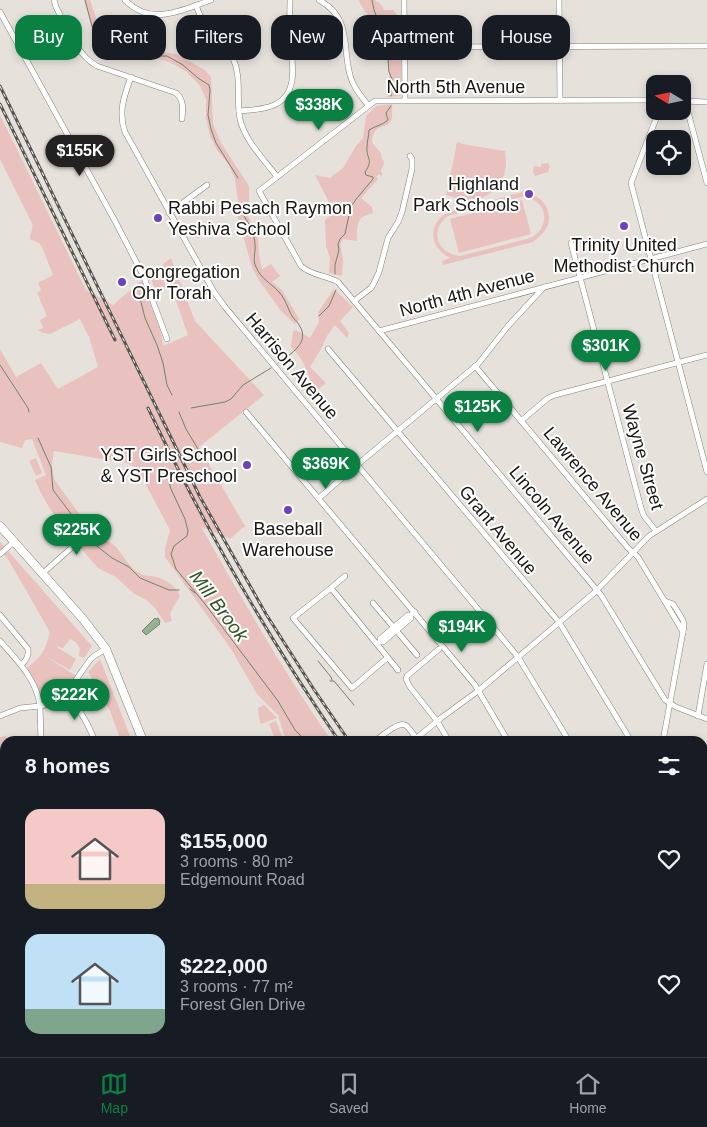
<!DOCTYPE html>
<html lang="en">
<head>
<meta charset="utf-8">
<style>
  body { margin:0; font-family:Arial,sans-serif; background:#20242c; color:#f1f3f6; height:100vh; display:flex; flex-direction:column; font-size:19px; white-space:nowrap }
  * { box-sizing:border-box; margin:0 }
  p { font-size:16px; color:#9ea1a6 }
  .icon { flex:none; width:28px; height:28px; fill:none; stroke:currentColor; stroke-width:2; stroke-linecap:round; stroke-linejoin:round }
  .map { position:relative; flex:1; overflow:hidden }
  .details { position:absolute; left:0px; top:736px; width:708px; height:321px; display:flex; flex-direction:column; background:#171b24; border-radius:15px 15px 0 0; box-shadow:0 2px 8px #0003 }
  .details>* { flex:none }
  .hud { position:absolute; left:15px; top:15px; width:678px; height:45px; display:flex; gap:10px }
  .needle { width:32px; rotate:280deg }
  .buttons { position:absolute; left:646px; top:75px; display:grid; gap:10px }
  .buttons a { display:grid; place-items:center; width:45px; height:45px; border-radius:10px; background:#171b24; box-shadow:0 2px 8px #0003; font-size:25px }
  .price { position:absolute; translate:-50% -42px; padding:0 11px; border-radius:18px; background:#0b8043; color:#fff; font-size:16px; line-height:32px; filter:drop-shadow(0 1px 2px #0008) }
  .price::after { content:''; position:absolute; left:50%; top:30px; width:15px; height:11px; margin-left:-8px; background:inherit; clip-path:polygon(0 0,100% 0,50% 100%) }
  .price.selected { background:#222; color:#fff }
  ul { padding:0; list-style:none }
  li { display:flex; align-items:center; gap:15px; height:125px; padding:0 25px }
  li span { display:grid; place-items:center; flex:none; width:140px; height:100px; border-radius:15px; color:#555 }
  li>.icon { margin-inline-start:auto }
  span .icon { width:60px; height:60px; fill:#fffc; stroke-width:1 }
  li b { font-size:21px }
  h2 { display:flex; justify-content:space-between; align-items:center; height:60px; padding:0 25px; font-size:21px }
  .pill { padding:0 18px; border-radius:15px; background:#171b24; box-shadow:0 2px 8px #0003; font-size:18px; line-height:45px }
  .pill.selected { background:#0b8043; color:#fff }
  .dock { display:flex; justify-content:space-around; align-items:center; height:70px; border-top:1px solid #363941; background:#171b24; font-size:14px; color:#9ea1a6 }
  .dock a { display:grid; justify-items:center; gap:2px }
  .dock .selected { color:#0b8043 }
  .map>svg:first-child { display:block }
  .green { fill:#e9c2bf; fill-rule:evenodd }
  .water { fill:#96b290; stroke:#70836a }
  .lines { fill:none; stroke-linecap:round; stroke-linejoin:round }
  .stream { stroke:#70836a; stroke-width:1 }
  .street-casing { stroke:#84807a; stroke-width:6 }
  .secondary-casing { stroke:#84807a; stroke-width:9 }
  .highway-casing { stroke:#c3c2c2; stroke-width:11 }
  .street { stroke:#fff; stroke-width:5 }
  .secondary { stroke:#fff; stroke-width:8 }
  .highway { stroke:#b7ba64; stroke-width:10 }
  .rail-casing { stroke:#565550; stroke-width:3 }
  .rail { stroke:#fff; stroke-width:1; stroke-dasharray:4; stroke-linecap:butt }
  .poi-dot { fill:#6d43bb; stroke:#fff; stroke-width:2 }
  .labels { text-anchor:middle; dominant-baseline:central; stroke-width:4; stroke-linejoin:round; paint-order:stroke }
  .street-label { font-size:18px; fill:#171613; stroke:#fff }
  .poi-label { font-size:18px; fill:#171613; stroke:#fff; text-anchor:end }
  .water-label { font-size:19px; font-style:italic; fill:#2e5525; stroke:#fff }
</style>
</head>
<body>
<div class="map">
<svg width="707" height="1057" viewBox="0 0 707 1057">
  <rect width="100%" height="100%" fill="#e6e2db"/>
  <g class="green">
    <path d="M84,0H90L101,32L144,49L176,54L205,70L211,77L213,124L221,143L249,186V201L245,209L258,239L259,255L262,269H263L271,264L280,276L272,282L282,290L299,319L295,324L281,311L258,279L252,267L235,208L238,201L235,179L229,165L217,150L210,136L206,118V99L200,86L187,72L169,62L122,48L100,38L93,31Z"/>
    <path d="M358,0H375L377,2L380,3L384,10H393L401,20V89L400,96L387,97C390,84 390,69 387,56H378L372,23Z"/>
    <path d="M392,104C392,109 393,116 391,121C388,129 372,123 372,143L381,153L382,159L384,161C384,166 381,168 381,172L383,174L381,176L379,174L376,177L378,179L361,198L372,207L373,213C370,214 367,215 364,216C356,220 357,233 357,241L343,239C338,246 342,251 343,259C343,265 342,270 342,276L329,273L330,257L326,247L325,220L334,212L315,175L330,178L343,168L356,146L363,138L366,116L376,106Z"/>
    <path d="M0,115L86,290L113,305L142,280L161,332L163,346L188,335L163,264L171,258L195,321L264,395L199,447L245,526L230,539L201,527C243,600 284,673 332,741H301L296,737L281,741L285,738L278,715L257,694L231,649L165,557V548L170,530L137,468L126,463L54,451L52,464L54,479L80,515L86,529L74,540C58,522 44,502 35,480L46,475L32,439L25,440L22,448L0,442V349L16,377L41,363L58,389L98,367L89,337L80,319L50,334L43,333L38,330L43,328L40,320L47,316L37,293L41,290L38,283L53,275L42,247L39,243L30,239C29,233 34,231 32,223L0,159Z"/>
    <path d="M459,142L463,144L505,151C505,155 506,159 506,163C506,183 490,200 469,200C461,201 454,197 446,195L456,148V144Z"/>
    <path d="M548,163L550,166L548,172L535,176L533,172L534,166L541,167V164Z"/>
    <path d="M523,192C543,194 557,214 544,232C541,236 536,239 533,242L443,265L442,261L450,258C427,247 428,220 451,211ZM521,197C547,197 553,227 530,238L460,256C437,254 429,230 448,216Z"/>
    <path d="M522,200L531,234L459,253L450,219Z"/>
    <path d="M161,270L166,287L155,290L151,278Z"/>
    <path d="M334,289L353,307L340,321L349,333L347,338L335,325L327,336L321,349L310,367L326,383L319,389L313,386C307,371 304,359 291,347L293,331L296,330L310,338L319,322L318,312Z"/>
    <path d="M36,458L42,473L36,476L29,461Z"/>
    <path d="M93,534C100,537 108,541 114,545C123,554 129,568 141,574C145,576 148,576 152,576C162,577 177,586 180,596L170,613L172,621L165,623L155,608L148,601L133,593L116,577L98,568L79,546Z"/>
    <path d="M0,542L92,646L84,658L79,656L80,648L76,642L70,639L63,648L55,646L76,659L70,670L49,658H48L78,677L66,693L40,706L39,699L24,670C41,657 44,654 50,632L8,559L0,550Z"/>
    <path d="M100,659L132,741H121L110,711L88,672Z"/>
    <path d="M264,705L277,718L261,724C258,717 259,714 258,708Z"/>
    <path d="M276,721L282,736L275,739L269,724Z"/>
    <path d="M6,736L11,741H5V905L0,900V737Z"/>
    <path d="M707,854V896L703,898V855Z"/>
    <path d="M5,1018V1052L26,1053L21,1057H0V1023Z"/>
    <path d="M707,1042V1057H661L672,1053L702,1052L703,1043Z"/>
    <path d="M57,1052H395V1053L390,1057H52Z"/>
  </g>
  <g class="water">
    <path d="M155,618L156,619L158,618L160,621L159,623L160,624L146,635L142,631Z"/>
    <path d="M707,899V1005L703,1007L702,901Z"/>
    <path d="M398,1052H607V1053L600,1057H393Z"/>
  </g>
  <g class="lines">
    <g class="stream">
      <path d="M85,0L92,26L97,33L107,39L143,53L159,56H167L183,65L198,78L209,85L210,90L208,115L211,129L216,143L238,178"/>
      <path d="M372,0L374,10L376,15L385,24L388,32L393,36L389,45L391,53L388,61L389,72L392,79L391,96"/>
      <path d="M242,213C248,222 255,234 255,245C256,253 252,259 256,267C261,279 271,283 279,292C285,298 288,309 292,316C294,319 297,321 299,325C311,342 291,354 278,363"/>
      <path d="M335,274V265L339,250L338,244L340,239L345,234L349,215L352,205L357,198L373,179V177L366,175L365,172C374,159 366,159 367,147C367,141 369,136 369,130C375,126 383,125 388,120L386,113L391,106"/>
      <path d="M140,298L145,318L157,345L163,363L167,385L172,395"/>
      <path d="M319,316L329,306L336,290"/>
      <path d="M0,365L28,408L29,412"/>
      <path d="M191,408L225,402L231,399L243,385L271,368"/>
      <path d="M179,412L186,429L198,449L197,455"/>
      <path d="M38,438L51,467L53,490L75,519"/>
      <path d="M174,475L170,478L169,482L171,489L185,519L188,531L187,536L174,546L171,554L176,569L205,604L278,701L295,730L306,741"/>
      <path d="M93,543L112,558L129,567L140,578L169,590H179"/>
      <path d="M190,589L195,593"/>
      <path d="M318,661L331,677L332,680"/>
      <path d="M330,681H334L354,705"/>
    </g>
    <defs>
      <g id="street">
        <path d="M54,0L56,7C67,28 76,54 97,66L176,93C184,100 183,109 182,119"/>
        <path d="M125,0C151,27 182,10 211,0"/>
        <path d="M319,0C352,18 342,46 350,75C353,87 361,96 368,105"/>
        <path d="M404,0L405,100"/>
        <path d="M559,0L560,100"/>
        <path d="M196,5C198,11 200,17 204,22C212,35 226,44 233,58C242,78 236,99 240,119C245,141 264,159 277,177"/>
        <path d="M0,12L115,221L143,275L167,339"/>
        <path d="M404,47L707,46"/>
        <path d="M131,77C124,96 118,112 125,132L214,292L225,307L518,657L569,741"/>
        <path d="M655,100L375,101L259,191L301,266C312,276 326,275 338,282L601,595L665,700L676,707L707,719"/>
        <path d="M683,101L707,102"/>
        <path d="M685,101L707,183"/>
        <path d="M239,111C251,110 263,110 274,105C300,94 292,61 290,39C289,26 290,13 290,0"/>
        <path d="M659,111L631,183L707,472"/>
        <path d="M169,213L207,185"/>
        <path d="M571,243L641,508L644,516L656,531"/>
        <path d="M354,301L371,288L374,283L379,272L388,238L398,222L402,212L412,169V159L410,156"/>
        <path d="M379,331L707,244"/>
        <path d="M328,349L559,622L631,741"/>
        <path d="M475,366L628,548L638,557L679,625L683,632"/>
        <path d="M246,412L475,685L508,741"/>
        <path d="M521,421L548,398L555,395L707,355"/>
        <path d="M319,498L357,465L478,364L508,326L544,287"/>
        <path d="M0,554L14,542"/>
        <path d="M42,574L89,532L98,522"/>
        <path d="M345,576L331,588L398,670"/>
        <path d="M331,588L293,618L352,688L387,658"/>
        <path d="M373,603L417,655"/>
        <path d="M0,615L28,649C29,656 26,661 21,665"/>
        <path d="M411,615V618L383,642H380V639L408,615H411L415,612"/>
        <path d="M0,641C17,660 37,680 40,706L20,708L0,716"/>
        <path d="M439,649L407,676L406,679L410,687L437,721L449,741"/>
        <path d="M66,693C80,709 87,722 95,741"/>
        <path d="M698,716L707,664"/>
        <path d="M41,741L40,706C66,703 75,679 90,660L94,656L106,649"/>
        <path d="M375,741C381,737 397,722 405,725C409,727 413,734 416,738"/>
        <path d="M413,741L441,718L478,691L594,593L649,536L707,499"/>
        <path d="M663,741L684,626L683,620L673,604L665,601"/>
      </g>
      <g id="secondary">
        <path d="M0,526L83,619L106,649L143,741"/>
        <path d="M702,850L707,849"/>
        <path d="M34,1057L39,1052"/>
      </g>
      <g id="highway">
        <path d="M702,1024L707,1023"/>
        <path d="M702,1037L707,1036"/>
        <path d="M630,1057L638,1052"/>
        <path d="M651,1057L660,1052"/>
      </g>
    </defs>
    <use href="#street" class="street-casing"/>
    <use href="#secondary" class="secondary-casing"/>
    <use href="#highway" class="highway-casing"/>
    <use href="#street" class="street"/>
    <use href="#secondary" class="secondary"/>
    <use href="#highway" class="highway"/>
    <defs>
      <g id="rail">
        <path d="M0,86L200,497L266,614L313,688L349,741"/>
        <path d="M0,104L115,340"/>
        <path d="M148,408C163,439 178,470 194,500C237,583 286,663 339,741"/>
        <path d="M564,1052L568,1057"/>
        <path d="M574,1052L577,1057"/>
      </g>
    </defs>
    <use href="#rail" class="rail-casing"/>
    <use href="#rail" class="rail"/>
  </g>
  <g class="poi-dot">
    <circle cx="529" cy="194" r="5"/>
    <circle cx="158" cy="218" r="5"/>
    <circle cx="624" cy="226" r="5"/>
    <circle cx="122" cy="282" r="5"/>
    <circle cx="247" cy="465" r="5"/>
    <circle cx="288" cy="510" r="5"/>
  </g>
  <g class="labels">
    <g class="street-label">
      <text x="456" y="87">North 5th Avenue</text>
      <text transform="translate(467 293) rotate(-15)">North 4th Avenue</text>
      <text transform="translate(292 366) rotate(50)">Harrison Avenue</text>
      <text transform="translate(643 457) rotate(74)">Wayne Street</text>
      <text transform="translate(593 484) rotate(50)">Lawrence Avenue</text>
      <text transform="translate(552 515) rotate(50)">Lincoln Avenue</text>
      <text transform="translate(498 530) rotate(50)">Grant Avenue</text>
    </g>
    <g class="poi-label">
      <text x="519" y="184">Highland<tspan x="519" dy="21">Park Schools</tspan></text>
      <text x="168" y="208" text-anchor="start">Rabbi Pesach Raymon<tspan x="168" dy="21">Yeshiva School</tspan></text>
      <text x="624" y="245" text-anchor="middle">Trinity United<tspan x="624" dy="21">Methodist Church</tspan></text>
      <text x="132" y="272" text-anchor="start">Congregation<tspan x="132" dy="21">Ohr Torah</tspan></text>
      <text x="237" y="455">YST Girls School<tspan x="237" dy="21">&amp; YST Preschool</tspan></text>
      <text x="288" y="529" text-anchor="middle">Baseball<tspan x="288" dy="21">Warehouse</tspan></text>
    </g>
    <g class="water-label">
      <text transform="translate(219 606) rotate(53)">Mill Brook</text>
    </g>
  </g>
</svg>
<div class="buttons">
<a><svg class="needle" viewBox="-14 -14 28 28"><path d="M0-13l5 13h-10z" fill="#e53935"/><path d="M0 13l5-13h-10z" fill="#9ea1a6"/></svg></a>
<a><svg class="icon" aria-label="locate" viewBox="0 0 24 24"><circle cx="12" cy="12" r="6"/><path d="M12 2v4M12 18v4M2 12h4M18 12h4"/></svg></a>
</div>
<b class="price" style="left:319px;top:131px">$338K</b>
<b class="price selected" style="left:80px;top:177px">$155K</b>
<b class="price" style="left:606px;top:372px">$301K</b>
<b class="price" style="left:478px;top:433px">$125K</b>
<b class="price" style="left:326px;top:490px">$369K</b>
<b class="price" style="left:77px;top:556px">$225K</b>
<b class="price" style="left:462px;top:653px">$194K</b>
<b class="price" style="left:75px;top:721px">$222K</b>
<div class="hud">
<a class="pill selected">Buy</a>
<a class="pill">Rent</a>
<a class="pill">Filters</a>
<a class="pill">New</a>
<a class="pill">Apartment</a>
<a class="pill">House</a>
</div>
<section class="details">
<h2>8 homes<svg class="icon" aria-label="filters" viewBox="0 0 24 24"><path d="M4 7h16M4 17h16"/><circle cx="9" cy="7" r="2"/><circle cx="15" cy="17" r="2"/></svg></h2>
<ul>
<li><span style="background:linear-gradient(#f6c9c9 75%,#c2b280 0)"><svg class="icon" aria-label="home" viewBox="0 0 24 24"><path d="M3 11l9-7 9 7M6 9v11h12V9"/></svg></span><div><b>$155,000</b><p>3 rooms · 80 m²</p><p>Edgemount Road</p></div><svg class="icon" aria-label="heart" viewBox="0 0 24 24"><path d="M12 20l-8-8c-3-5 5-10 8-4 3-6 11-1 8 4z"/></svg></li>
<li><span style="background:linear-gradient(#bfe0f5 75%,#7fa58c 0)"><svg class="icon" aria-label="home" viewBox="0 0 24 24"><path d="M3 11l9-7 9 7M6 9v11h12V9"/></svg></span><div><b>$222,000</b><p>3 rooms · 77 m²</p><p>Forest Glen Drive</p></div><svg class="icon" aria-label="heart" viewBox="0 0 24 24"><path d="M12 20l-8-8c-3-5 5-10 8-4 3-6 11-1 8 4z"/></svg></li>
</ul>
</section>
</div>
<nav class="dock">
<a class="selected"><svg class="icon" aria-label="map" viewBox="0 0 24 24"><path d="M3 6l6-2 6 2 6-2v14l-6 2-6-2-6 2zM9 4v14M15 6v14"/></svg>Map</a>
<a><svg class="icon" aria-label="saved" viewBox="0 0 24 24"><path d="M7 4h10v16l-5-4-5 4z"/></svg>Saved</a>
<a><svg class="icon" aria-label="home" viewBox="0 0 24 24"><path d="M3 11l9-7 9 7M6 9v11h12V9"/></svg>Home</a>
</nav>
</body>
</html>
